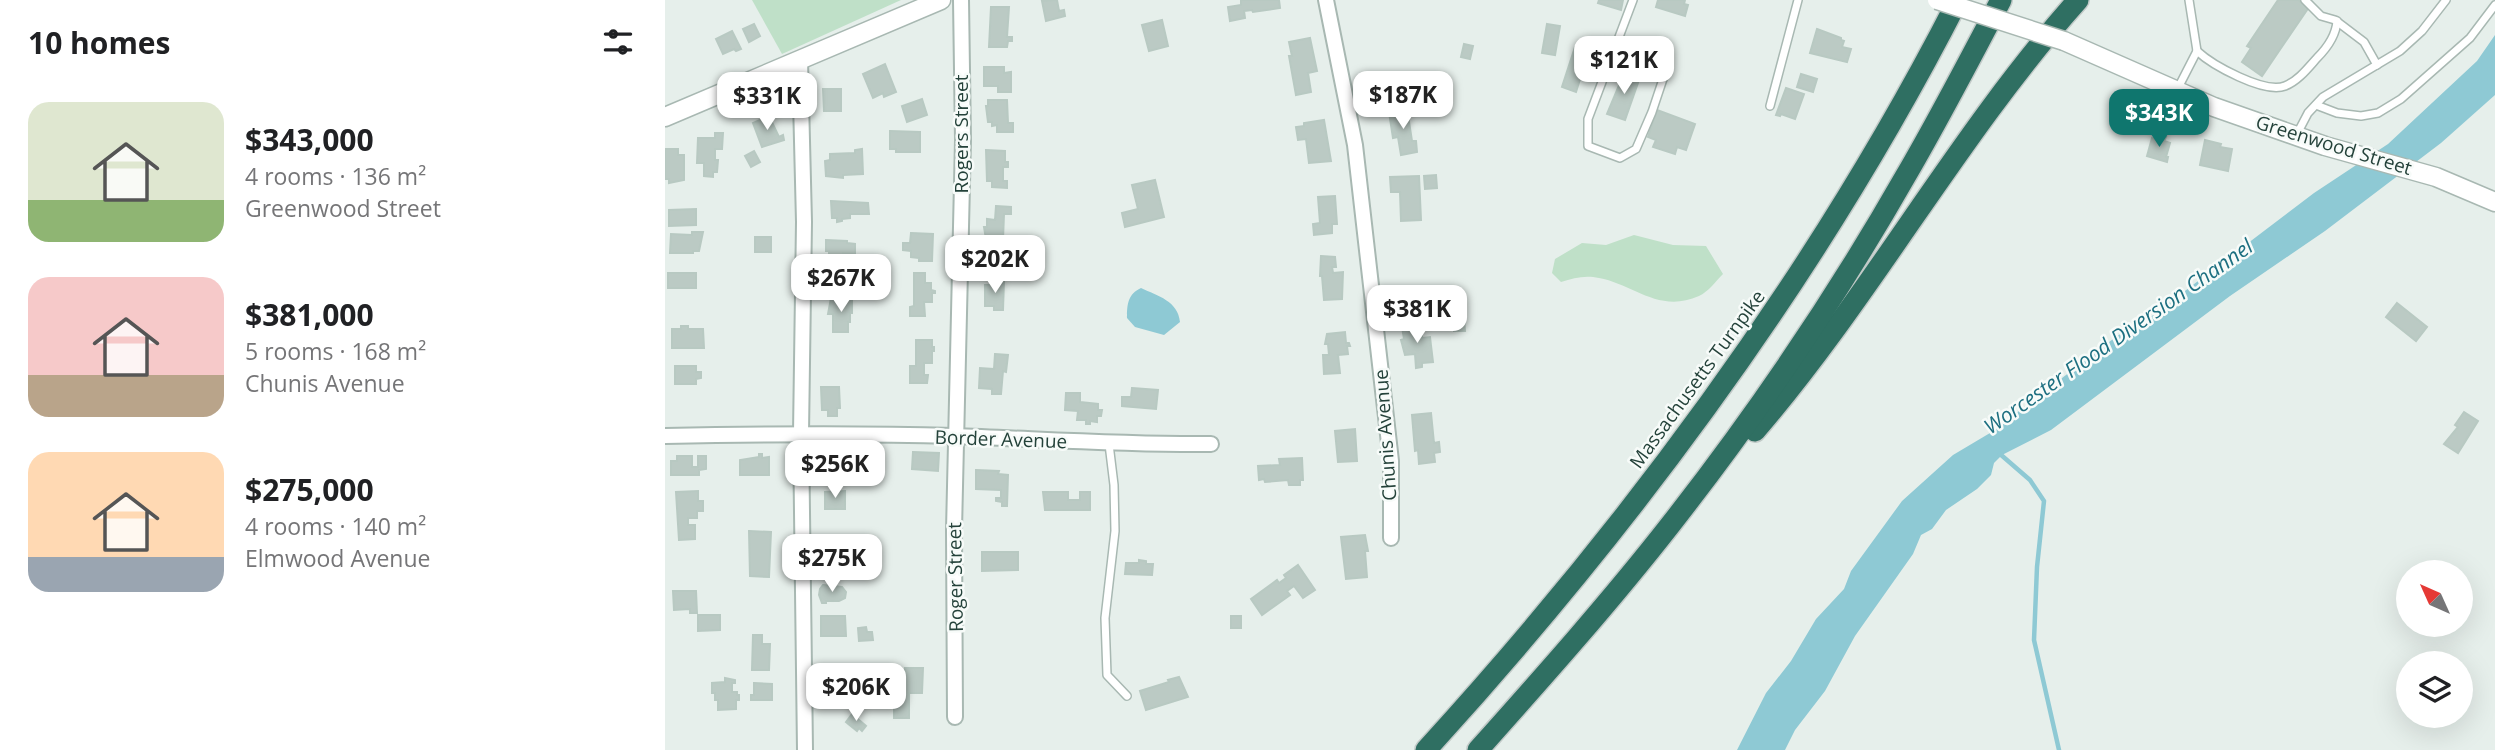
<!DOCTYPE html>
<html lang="en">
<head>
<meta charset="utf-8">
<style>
  body { margin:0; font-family:"Open Sans",sans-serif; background:#f2f2f2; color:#202124; height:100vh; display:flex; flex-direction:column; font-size:26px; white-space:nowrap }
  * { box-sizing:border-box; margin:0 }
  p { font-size:23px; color:#757577 }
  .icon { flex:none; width:38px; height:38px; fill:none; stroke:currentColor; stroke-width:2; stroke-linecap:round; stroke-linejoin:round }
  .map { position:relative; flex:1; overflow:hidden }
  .side { display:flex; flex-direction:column; background:#fff; width:665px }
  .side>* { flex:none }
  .needle { width:46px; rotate:315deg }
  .fabs { position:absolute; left:1731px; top:560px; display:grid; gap:14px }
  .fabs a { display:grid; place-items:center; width:77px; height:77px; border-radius:50%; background:#fff; box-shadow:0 7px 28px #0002; font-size:35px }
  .price { position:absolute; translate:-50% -60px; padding:0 16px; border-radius:14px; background:#fff; color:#222; font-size:23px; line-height:46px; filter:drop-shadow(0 2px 4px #0008) }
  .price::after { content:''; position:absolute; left:50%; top:42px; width:21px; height:16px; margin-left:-10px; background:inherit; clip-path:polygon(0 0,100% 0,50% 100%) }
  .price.active { background:#0f766e; color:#fff }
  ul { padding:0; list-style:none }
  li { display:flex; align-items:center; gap:21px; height:175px; padding:0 28px }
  li span { display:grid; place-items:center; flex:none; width:196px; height:140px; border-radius:21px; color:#555 }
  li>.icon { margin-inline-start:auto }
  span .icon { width:84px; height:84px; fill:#fffc; stroke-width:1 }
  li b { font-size:30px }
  h2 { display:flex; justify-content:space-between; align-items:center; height:84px; padding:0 28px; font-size:30px }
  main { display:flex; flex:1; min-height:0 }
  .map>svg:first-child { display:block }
  .green { fill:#bfe0c8 }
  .water { fill:#8ec9d4 }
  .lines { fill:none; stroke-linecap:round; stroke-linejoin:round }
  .stream { stroke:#8ec9d4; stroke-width:4.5 }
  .building { fill:#bbcac4; stroke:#b8c9c2; stroke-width:2 }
  .service-casing { stroke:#a8b8b2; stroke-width:10 }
  .minor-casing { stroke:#a8b8b2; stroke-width:18 }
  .tertiary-casing { stroke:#a8b8b2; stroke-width:21 }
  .motorway-casing { stroke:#c2cac8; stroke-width:24 }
  .service { stroke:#fff; stroke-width:7 }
  .minor { stroke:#fff; stroke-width:14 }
  .tertiary { stroke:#fff; stroke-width:18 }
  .motorway { stroke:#2f6f62; stroke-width:21 }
  .tertiary-bridge-casing { stroke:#a8b8b2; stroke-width:21; stroke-linecap:butt }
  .tertiary-bridge { stroke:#fff; stroke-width:18 }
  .labels { text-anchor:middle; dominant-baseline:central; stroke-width:5; stroke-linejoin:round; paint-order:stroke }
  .street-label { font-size:19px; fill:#24423a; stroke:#f7fbf9 }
  .water-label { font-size:21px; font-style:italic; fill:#1c6f80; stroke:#f7fbf9 }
</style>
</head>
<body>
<main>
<section class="side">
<h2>10 homes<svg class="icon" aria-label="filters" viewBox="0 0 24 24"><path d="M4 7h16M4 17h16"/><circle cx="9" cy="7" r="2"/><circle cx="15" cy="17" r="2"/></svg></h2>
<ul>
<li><span style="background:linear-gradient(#dfe7d0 70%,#8fb573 0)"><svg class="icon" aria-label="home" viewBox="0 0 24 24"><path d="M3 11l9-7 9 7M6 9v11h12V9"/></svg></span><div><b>$343,000</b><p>4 rooms · 136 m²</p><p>Greenwood Street</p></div></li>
<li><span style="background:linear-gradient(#f6c9c9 70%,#b9a48a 0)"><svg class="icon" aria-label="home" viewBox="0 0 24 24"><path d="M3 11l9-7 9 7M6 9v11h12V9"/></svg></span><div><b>$381,000</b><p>5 rooms · 168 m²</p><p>Chunis Avenue</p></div></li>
<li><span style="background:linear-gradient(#ffd9b3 75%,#9aa5b1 0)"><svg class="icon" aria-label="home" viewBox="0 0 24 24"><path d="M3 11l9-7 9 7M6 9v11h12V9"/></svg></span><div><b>$275,000</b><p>4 rooms · 140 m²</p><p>Elmwood Avenue</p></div></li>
</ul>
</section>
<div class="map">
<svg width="1830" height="750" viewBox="0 0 1830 750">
  <rect width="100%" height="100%" fill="#e6efeb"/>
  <g class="green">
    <path d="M87,0H236L117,54Z"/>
    <path d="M969,235L1008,245L1041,246L1058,274C1051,281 1043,292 1034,296C994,314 968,284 934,278C920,275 909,278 896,282L887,273L890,259L917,243L941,245Z"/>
  </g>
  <g class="water">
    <path d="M1830,35V95L1776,143L1660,231L1565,296L1386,430L1337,455L1329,463L1326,475L1312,489L1281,510L1267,529L1256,535L1248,554L1190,636L1160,691L1130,730L1120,750H1072L1101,693L1126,661L1151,619L1179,589L1186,571L1237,501L1288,455L1325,433L1452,336L1487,316L1649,193L1723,144L1812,61Z"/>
    <path d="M476,288C493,296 513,301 515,322L499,335L470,327L462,318C462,304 463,294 476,288Z"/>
  </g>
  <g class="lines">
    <path class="stream" d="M1335,454L1365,480L1379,501L1372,567L1369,640L1394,750"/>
  </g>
  <g class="building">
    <path d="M392,0L394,11L399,10L400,16L381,21L377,1Z"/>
    <path d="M576,0H614L615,8L588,12L587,10L579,11L580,18L565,21L563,7L576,5Z"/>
    <path d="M934,0H958L956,10L933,3Z"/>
    <path d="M993,0H1020L1019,4L1023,5L1020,16L991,7Z"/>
    <path d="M1613,0H1633L1644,7L1597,76L1577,62L1586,48L1582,46Z"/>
    <path d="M326,7H344L342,37H347V41H343L342,47H324Z"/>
    <path d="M497,20L503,46L484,51L477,25Z"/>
    <path d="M89,24L95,36L84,42L78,29Z"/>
    <path d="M882,24L895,26L890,55L877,53Z"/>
    <path d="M1152,29L1176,38V40L1179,41L1177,47L1186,49L1182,62L1145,53Z"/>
    <path d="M67,31L76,49L71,51L69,49L58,54L51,39Z"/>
    <path d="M645,38L652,71L643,73L646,92L631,95L624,56H627L624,42Z"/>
    <path d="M799,44L808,46L805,59L796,57Z"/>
    <path d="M910,47L924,51L911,92L897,87Z"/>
    <path d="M220,64L231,92L219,97L218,93L208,98L198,74Z"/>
    <path d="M319,67H339V73L346,72V92H333V86H319Z"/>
    <path d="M960,71L975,77L960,120L942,114Z"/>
    <path d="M1136,74L1152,79L1148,92L1132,87Z"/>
    <path d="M1121,88L1139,94L1130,119L1116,114L1115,116L1111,115Z"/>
    <path d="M158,89H176V111H159Z"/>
    <path d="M257,99L262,115L242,122L237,106Z"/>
    <path d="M323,100H342L343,123H348V132H332V125L327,126V122H323L321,106H323Z"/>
    <path d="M742,109L747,141H751L752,152L736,155L733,137L728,138L724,112Z"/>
    <path d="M992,110L1030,124L1021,150L1012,147L1010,154L988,147L991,140L983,137Z"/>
    <path d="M104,116L114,137L118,135L119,140L97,147L88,123Z"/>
    <path d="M659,120L666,161L644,163L641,139L633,140L631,127L639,126V123Z"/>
    <path d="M225,131L255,132V152H231V149H225Z"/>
    <path d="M50,133H58L57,149H50V160H53L52,172H48V177L39,176V163H32L33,138H50Z"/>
    <path d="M1494,135L1501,137L1499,141L1505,143L1501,157H1503L1502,162L1482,156L1487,138L1493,140Z"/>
    <path d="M1540,140L1556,144L1555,147L1567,149L1563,171L1535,165Z"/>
    <path d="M0,149H13V155H19V180L4,183V179H0Z"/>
    <path d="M197,149L198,174L178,175V178L161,176L160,161L165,160V154L190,153V150Z"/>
    <path d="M321,150L340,151V162H343V167H338V181H342V188L327,187V181H322Z"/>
    <path d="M89,151L95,162L86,167L80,156Z"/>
    <path d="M771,175L772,188L760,189L759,176Z"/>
    <path d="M754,176L756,220L736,221L735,192H726L725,177Z"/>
    <path d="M490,180L499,217L460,227L457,213L473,209L467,185Z"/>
    <path d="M670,196L672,224H667V233L649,235L648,224L655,223L653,197Z"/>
    <path d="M166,201L203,203L204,214H185V218L177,219V221L172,222V218H167Z"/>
    <path d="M331,206L346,207V214H339L338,240L321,239L319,227H322V219L330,220Z"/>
    <path d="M31,209V225L4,226V210Z"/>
    <path d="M27,232H38L34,251H28V253H5L6,234L27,235Z"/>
    <path d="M246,233L268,234L267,261H254V258L246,257V251L238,250V243H245Z"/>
    <rect x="90" y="237" width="16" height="15"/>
    <path d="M161,240L182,241V243L190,244V254L178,253V258H164V251H161Z"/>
    <path d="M656,256L670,257L671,267H667L668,273L678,272L677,299L659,300L657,276H655Z"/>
    <path d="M161,264H183V281H187V285H183V288H163Z"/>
    <rect x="3" y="273" width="28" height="15"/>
    <path d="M249,273H260V283H266V290L270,291V293H267V302H259L260,316H245V307L249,306Z"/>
    <path d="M330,281H339L338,310H329V306H320V285H330Z"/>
    <path d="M166,298H187V313H185V322H183V332H168V314H163Z"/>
    <path d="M1732,303L1762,327L1751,341L1721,317Z"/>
    <path d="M788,318H799L800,331H789Z"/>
    <path d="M756,325L757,338L765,337L768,362L757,363V367L751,368L750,354L740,355L736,340L739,339L737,327Z"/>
    <path d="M16,326H23V329H38L39,348H7V329H16Z"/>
    <path d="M680,332L681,343H684L685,346H682L683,354L673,355L675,373L659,374L658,355H664L663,344H660L662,334Z"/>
    <path d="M251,340H267V347H269V351H267V363H259V375H263L262,383H245V366H251Z"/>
    <path d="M330,354L343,355L341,372L338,371L336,394H327V389L314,388L315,368L329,369Z"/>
    <path d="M10,366H31V372H36V378L31,379V384H10Z"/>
    <path d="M156,387H174L175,408H172V416H163V410H157Z"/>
    <path d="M467,388L493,390L491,409L457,406V397H466Z"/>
    <path d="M401,393H415V402L433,404V410H437L436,416H432V422L425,421V424H421V420H412L413,411L400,410Z"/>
    <path d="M1799,412L1813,421L1793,453L1779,444L1793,427L1790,425Z"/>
    <path d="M766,413L769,443L774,442L775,452L769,453L770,462L754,464L753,450L750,451L747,415Z"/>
    <path d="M690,429L692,461L673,462L670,431Z"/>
    <path d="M172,452L175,480L162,481L161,475L157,476L156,458L157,454Z"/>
    <path d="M248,452L274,453L273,471L247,469Z"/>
    <path d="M94,454H97V458L104,457V475H75V460L94,457Z"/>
    <path d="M177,454H190V457H197V463H191V467H177Z"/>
    <path d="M12,456H27V467H33V456H41V469L34,470V475H6V461H12Z"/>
    <path d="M637,458L638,480H635V485H624L623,480L600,482L599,479L594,480L593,466L615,465L614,459Z"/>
    <path d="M311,470L334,471L333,474L343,475L342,506H337V502L331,501V498H336V490L311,489Z"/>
    <path d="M33,491V501H38V511H32V518H23V525H30V539L14,540L11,492Z"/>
    <path d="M180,491V509H160V492Z"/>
    <path d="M378,492H403V500H415V492H425V510H380Z"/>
    <path d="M84,531L106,532L104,577L85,576Z"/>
    <path d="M700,535L703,551H700L702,577L681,579L676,537Z"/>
    <path d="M317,552H353V570L317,571Z"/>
    <path d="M474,560L481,561V564H488L487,575L460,574L461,563H474Z"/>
    <path d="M633,565L650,590L638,598L629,586L622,591L625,595L597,615L586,599L612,580L614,583L621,578L619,575Z"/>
    <path d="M158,585L177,587L181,592L180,598L174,601H161V603H157L154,595L155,589Z"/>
    <path d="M8,591H31L32,613H25V609L9,610Z"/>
    <path d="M33,615H55V630L33,631Z"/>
    <path d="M156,616H180L181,636H156Z"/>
    <rect x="566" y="616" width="10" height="12"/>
    <path d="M201,627L202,632H207L208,640L194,641L193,628Z"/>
    <path d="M88,635H97V644H105L104,670H87Z"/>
    <path d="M240,668H258L257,693H244V718H229V701L236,700L237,692H240Z"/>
    <path d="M164,676L186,677V686H182V690L185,691V700H180V704H163Z"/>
    <path d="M514,677L523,697L481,710L475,691L504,682L503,680Z"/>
    <path d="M60,678L70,680V683H67V692H72V695H74V700H71V709L53,710V700H50V693H47V683L60,682Z"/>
    <path d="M89,683L107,684V700H86V695H89Z"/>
    <path d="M187,714L201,726L197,731L194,728L192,731L181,722Z"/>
  </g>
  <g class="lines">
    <defs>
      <g id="service">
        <path d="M1640,0L1656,16L1670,20L1699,42L1712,65"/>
        <path d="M952,45L987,60L1000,73L987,112L971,149L955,158L923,146V119L968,0"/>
        <path d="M1532,51C1547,65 1599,94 1620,86C1633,81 1643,68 1652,58C1662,48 1671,35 1672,21"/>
        <path d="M1512,90L1532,51L1524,0"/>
        <path d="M1651,105L1672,113L1696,116L1713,113L1736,99L1805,38L1830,5"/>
        <path d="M1105,106L1133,0"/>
        <path d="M1632,134L1643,113L1658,97L1735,51L1757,31L1781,0"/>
        <path d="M444,444L449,485L450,531L440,618L442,675L462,696"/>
      </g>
      <g id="minor">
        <path d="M661,0L690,145L726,461V538"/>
        <path d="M135,60L139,222L136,433L140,750"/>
        <path d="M0,436C96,434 192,433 289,436C375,439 460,445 546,444"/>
        <path d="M290,717L289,530L298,140L296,0"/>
      </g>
      <g id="tertiary">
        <path d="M1399,41L1549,107L1660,146L1771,177L1830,202"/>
        <path d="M0,117L276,0"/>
      </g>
      <g id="motorway">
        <path d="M1090,431C1207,295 1293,134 1413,0"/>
        <path d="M761,750C968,523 1153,274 1293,0"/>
        <path d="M813,750C879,676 945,602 1006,524C1092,414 1171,298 1240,177C1274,119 1305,59 1336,0"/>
      </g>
    </defs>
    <use href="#service" class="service-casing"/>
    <use href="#minor" class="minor-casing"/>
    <use href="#tertiary" class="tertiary-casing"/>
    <use href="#motorway" class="motorway-casing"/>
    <use href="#service" class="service"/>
    <use href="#minor" class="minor"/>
    <use href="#tertiary" class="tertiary"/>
    <use href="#motorway" class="motorway"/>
    <defs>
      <path id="tertiary-bridge" d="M1272,0L1399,41"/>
    </defs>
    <use href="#tertiary-bridge" class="tertiary-bridge-casing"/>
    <use href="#tertiary-bridge" class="tertiary-bridge"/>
  </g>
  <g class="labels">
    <g class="street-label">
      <text transform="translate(296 134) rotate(-90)">Rogers Street</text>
      <text transform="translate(1669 145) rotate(17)">Greenwood Street</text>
      <text transform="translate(1032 379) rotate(-54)">Massachusetts Turnpike</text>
      <text transform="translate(720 435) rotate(-94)">Chunis Avenue</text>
      <text transform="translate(336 439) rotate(2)">Border Avenue</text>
      <text transform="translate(290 577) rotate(-91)">Roger Street</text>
    </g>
    <g class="water-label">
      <text transform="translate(1453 336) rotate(-35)">Worcester Flood Diversion Channel</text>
    </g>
  </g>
</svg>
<div class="fabs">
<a><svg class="needle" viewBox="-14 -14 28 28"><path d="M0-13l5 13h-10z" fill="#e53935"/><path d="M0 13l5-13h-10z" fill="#757577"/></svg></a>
<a><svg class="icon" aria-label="layers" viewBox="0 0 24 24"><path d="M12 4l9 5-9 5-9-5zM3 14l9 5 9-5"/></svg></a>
</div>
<b class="price" style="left:959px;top:96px">$121K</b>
<b class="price" style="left:738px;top:131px">$187K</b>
<b class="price" style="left:102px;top:132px">$331K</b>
<b class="price active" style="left:1494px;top:149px">$343K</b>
<b class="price" style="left:330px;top:295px">$202K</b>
<b class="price" style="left:176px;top:314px">$267K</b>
<b class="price" style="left:752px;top:345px">$381K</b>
<b class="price" style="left:170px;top:500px">$256K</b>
<b class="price" style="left:167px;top:594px">$275K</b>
<b class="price" style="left:191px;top:723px">$206K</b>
</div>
</main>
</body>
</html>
